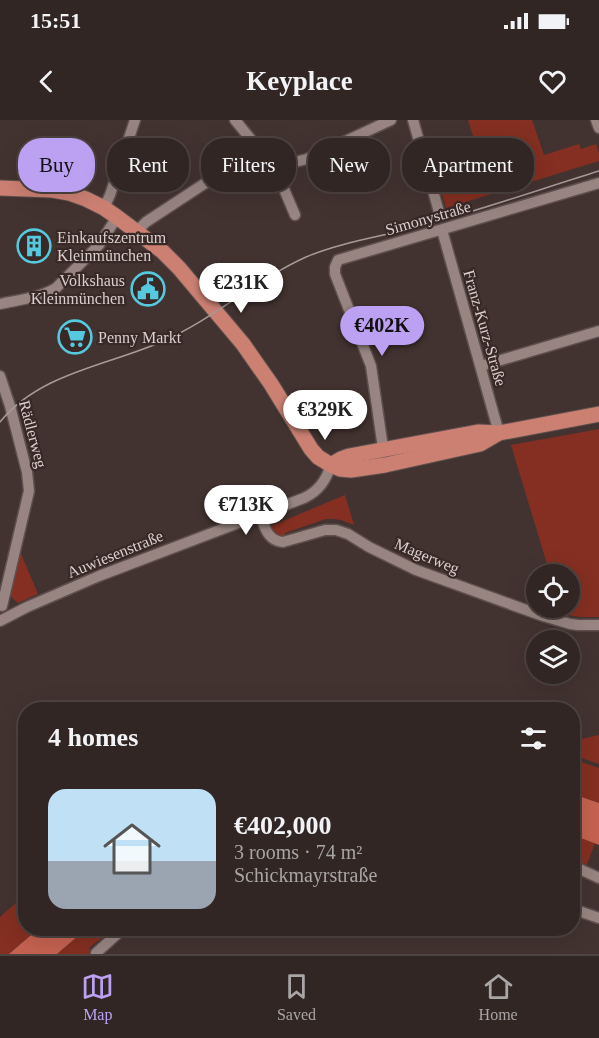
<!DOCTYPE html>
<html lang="en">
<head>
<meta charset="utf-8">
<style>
  body { margin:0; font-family:Georgia,serif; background:#3a2e2c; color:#f1f3f6; height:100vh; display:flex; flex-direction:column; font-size:22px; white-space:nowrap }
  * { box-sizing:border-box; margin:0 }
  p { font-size:20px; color:#a8a5a6 }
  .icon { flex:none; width:33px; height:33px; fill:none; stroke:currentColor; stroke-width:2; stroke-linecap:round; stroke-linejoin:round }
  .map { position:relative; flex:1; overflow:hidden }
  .sheet { position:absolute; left:18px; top:582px; width:562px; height:234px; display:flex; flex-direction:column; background:#322624; border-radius:24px; box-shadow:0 6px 24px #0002,0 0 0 2px #4d4341 }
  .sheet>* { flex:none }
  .hud { position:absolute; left:18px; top:18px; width:564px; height:54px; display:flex; gap:12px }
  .tools { position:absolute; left:526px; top:444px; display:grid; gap:12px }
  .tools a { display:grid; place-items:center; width:54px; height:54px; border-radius:50%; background:#322624; box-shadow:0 6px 24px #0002,0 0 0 2px #4d4341; font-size:30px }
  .price { position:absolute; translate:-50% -51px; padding:0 14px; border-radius:21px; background:#fff; color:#222; font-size:20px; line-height:39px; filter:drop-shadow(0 2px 3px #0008) }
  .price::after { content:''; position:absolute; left:50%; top:36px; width:18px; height:14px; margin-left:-9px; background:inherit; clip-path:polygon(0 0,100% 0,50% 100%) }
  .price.selected { background:#bca0f2; color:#111 }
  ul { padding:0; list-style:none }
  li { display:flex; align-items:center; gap:18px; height:150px; padding:0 30px }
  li+li { border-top:2px solid #4d4341 }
  li span { display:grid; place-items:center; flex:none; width:168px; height:120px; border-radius:18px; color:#555 }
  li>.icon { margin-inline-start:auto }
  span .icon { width:72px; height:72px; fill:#fffc; stroke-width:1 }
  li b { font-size:26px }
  h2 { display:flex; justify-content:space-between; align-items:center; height:72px; padding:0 30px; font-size:26px }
  .chip { padding:0 21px; border-radius:24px; background:#322624; box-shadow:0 6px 24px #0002,0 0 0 2px #4d4341; font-size:21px; line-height:54px }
  .chip.selected { background:#bca0f2; color:#111 }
  .status { display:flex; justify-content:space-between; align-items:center; height:42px; padding:0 30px; background:#322624; direction:ltr }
  .status svg { height:16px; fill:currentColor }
  header { display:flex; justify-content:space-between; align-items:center; height:78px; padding:0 30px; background:#322624; font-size:27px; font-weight:700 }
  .dock { display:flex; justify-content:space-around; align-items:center; height:84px; border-top:2px solid #4d4341; background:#322624; font-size:16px; color:#a8a5a6 }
  .dock a { display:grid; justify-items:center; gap:3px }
  .dock .selected { color:#bca0f2 }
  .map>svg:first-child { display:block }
  .green { fill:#842f21 }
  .water { fill:#c56250 }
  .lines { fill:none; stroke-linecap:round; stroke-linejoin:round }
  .minor-casing { stroke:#5e504e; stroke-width:13 }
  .major-casing { stroke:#5e504e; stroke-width:17 }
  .minor { stroke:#988582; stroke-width:10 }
  .major { stroke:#cb8072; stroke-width:15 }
  .tram { stroke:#a69a97; stroke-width:1.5 }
  .labels { text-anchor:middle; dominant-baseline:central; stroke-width:4.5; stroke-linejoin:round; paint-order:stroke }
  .street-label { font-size:16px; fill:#d9cfcc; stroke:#382926 }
  .poi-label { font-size:16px; fill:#d9cfcc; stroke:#382926; text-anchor:start }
</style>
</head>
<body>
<div class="status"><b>15:51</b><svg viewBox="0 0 49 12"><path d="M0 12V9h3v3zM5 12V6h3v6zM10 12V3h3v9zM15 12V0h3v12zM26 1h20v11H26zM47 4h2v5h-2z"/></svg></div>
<header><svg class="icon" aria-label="back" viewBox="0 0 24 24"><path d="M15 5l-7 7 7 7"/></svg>Keyplace<svg class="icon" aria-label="heart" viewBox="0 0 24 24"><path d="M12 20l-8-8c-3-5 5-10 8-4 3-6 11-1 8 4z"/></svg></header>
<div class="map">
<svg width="599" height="834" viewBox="0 0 599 834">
  <rect width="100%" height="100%" fill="#433330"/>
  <g class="green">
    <path d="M468,0H532L544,35L579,24L581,29L596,24L599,33V41L446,88L432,41L477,28Z"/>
    <path d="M599,309V497H580L562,494L560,488H570V454H550L511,325Z"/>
    <path d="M345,375L354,405L341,400L333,399H326L285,413L284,417L277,416L271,410V406Z"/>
    <path d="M19,429L38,474L18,483L9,475Z"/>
    <path d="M599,615V644L573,635V621Z"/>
    <path d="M573,639L599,648V683L573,674Z"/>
    <path d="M573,715L595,723L586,747L573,741Z"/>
    <path d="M25,775L26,808L38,809L9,834H0V797Z"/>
    <path d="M86,809H114L90,827V834H57Z"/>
  </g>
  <g class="water">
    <path d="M573,674L599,683V725L573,715Z"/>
    <path d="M38,809V808L86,809L57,834H9Z"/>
  </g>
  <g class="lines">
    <defs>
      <g id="minor">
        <path d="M235,0L263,34L278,55L295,95"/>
        <path d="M413,0L439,92"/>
        <path d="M596,0L599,8"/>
        <path d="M104,88L110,75L135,0"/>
        <path d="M442,110L499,313"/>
        <path d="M137,111L146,102L251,33C263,31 272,40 283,42C291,43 300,41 307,39L391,0"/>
        <path d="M0,184C18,180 39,178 56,168L99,125L117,97"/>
        <path d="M481,246L599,211"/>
        <path d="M0,256L10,286L27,352L29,371L2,486"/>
        <path d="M383,331L382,321L371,246L335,154V147L338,140L599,63"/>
        <path d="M260,395C265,408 268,421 283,422L325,410H336L348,414L369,427L416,450L543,496L570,504L578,505H599"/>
        <path d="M0,501L27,487L99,456L304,378C319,371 326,360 331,345"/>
        <path d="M573,746L599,758"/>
        <path d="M573,789L599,798"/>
        <path d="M96,833L124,808"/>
      </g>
      <g id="major">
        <path d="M0,68L52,70L69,73L86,79L104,88L117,97L162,131L179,148L243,224L271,264L311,329L318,337L331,345L340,349L351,350L385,345L480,324L499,313"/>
        <path d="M331,345L341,339L349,336L478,312L499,313L599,294"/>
      </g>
    </defs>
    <use href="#minor" class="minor-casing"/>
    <use href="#major" class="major-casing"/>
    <use href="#minor" class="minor"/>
    <use href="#major" class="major"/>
    <path class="tram" d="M0,302C40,253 106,246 161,222C213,200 255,160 306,137C344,121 386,116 425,105C483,89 541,69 599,51"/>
  </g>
  <defs>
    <symbol id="building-ring" viewBox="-11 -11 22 22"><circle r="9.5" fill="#382926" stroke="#55cadf" stroke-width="1.5"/><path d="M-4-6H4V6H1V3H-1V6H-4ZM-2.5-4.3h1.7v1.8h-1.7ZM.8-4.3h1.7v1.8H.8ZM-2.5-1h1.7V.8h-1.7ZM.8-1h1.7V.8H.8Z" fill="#55cadf"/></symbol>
    <symbol id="civic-ring" viewBox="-11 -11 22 22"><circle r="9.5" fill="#382926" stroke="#55cadf" stroke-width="1.5"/><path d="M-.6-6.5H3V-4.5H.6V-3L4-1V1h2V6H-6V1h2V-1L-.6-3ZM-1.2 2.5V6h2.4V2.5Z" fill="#55cadf"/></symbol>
    <symbol id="supermarket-ring" viewBox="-11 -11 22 22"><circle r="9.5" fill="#382926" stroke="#55cadf" stroke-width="1.5"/><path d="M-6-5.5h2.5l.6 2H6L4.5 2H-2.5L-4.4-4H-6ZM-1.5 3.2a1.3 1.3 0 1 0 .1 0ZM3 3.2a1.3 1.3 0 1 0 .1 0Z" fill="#55cadf"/></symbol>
  </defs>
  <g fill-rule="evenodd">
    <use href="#building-ring" x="15" y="107" width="38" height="38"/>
    <use href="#civic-ring" x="129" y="150" width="38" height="38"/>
    <use href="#supermarket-ring" x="56" y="198" width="38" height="38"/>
  </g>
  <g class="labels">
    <g class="street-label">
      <text transform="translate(428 98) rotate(-16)">Simonystraße</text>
      <text transform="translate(485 208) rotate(74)">Franz-Kurz-Straße</text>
      <text transform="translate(33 314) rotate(75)">Rädlerweg</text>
      <text transform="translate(115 434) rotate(-22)">Auwiesenstraße</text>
      <text transform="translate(427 436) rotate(23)">Magerweg</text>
    </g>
    <g class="poi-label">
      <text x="57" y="117">Einkaufszentrum<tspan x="57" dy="18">Kleinmünchen</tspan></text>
      <text x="125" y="160" text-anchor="end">Volkshaus<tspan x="125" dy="18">Kleinmünchen</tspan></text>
      <text x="98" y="217">Penny Markt</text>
    </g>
  </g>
</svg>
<div class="tools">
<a><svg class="icon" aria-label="locate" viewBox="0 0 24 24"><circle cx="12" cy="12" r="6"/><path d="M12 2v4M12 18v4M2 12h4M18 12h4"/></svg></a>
<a><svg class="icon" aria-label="layers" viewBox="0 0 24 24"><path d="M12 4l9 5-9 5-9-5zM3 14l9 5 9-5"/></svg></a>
</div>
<b class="price" style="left:241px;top:194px">€231K</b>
<b class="price selected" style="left:382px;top:237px">€402K</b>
<b class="price" style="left:325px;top:321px">€329K</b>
<b class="price" style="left:246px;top:416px">€713K</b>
<div class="hud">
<a class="chip selected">Buy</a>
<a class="chip">Rent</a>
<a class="chip">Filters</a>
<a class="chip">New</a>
<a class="chip">Apartment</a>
</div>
<section class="sheet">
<h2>4 homes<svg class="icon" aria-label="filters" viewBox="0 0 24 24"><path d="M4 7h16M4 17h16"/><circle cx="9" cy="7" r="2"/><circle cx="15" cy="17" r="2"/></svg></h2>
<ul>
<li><span style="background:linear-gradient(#bfe0f5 60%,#9aa5b1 0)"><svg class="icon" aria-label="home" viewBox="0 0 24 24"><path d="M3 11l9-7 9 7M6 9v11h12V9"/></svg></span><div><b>€402,000</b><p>3 rooms · 74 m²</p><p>Schickmayrstraße</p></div></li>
</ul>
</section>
</div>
<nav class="dock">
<a class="selected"><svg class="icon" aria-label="map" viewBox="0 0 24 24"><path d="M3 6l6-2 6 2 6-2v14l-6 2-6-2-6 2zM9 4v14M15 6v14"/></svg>Map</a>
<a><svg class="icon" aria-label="saved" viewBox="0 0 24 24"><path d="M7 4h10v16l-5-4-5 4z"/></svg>Saved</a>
<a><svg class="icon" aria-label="home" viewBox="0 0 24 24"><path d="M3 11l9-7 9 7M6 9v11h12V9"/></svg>Home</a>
</nav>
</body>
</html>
